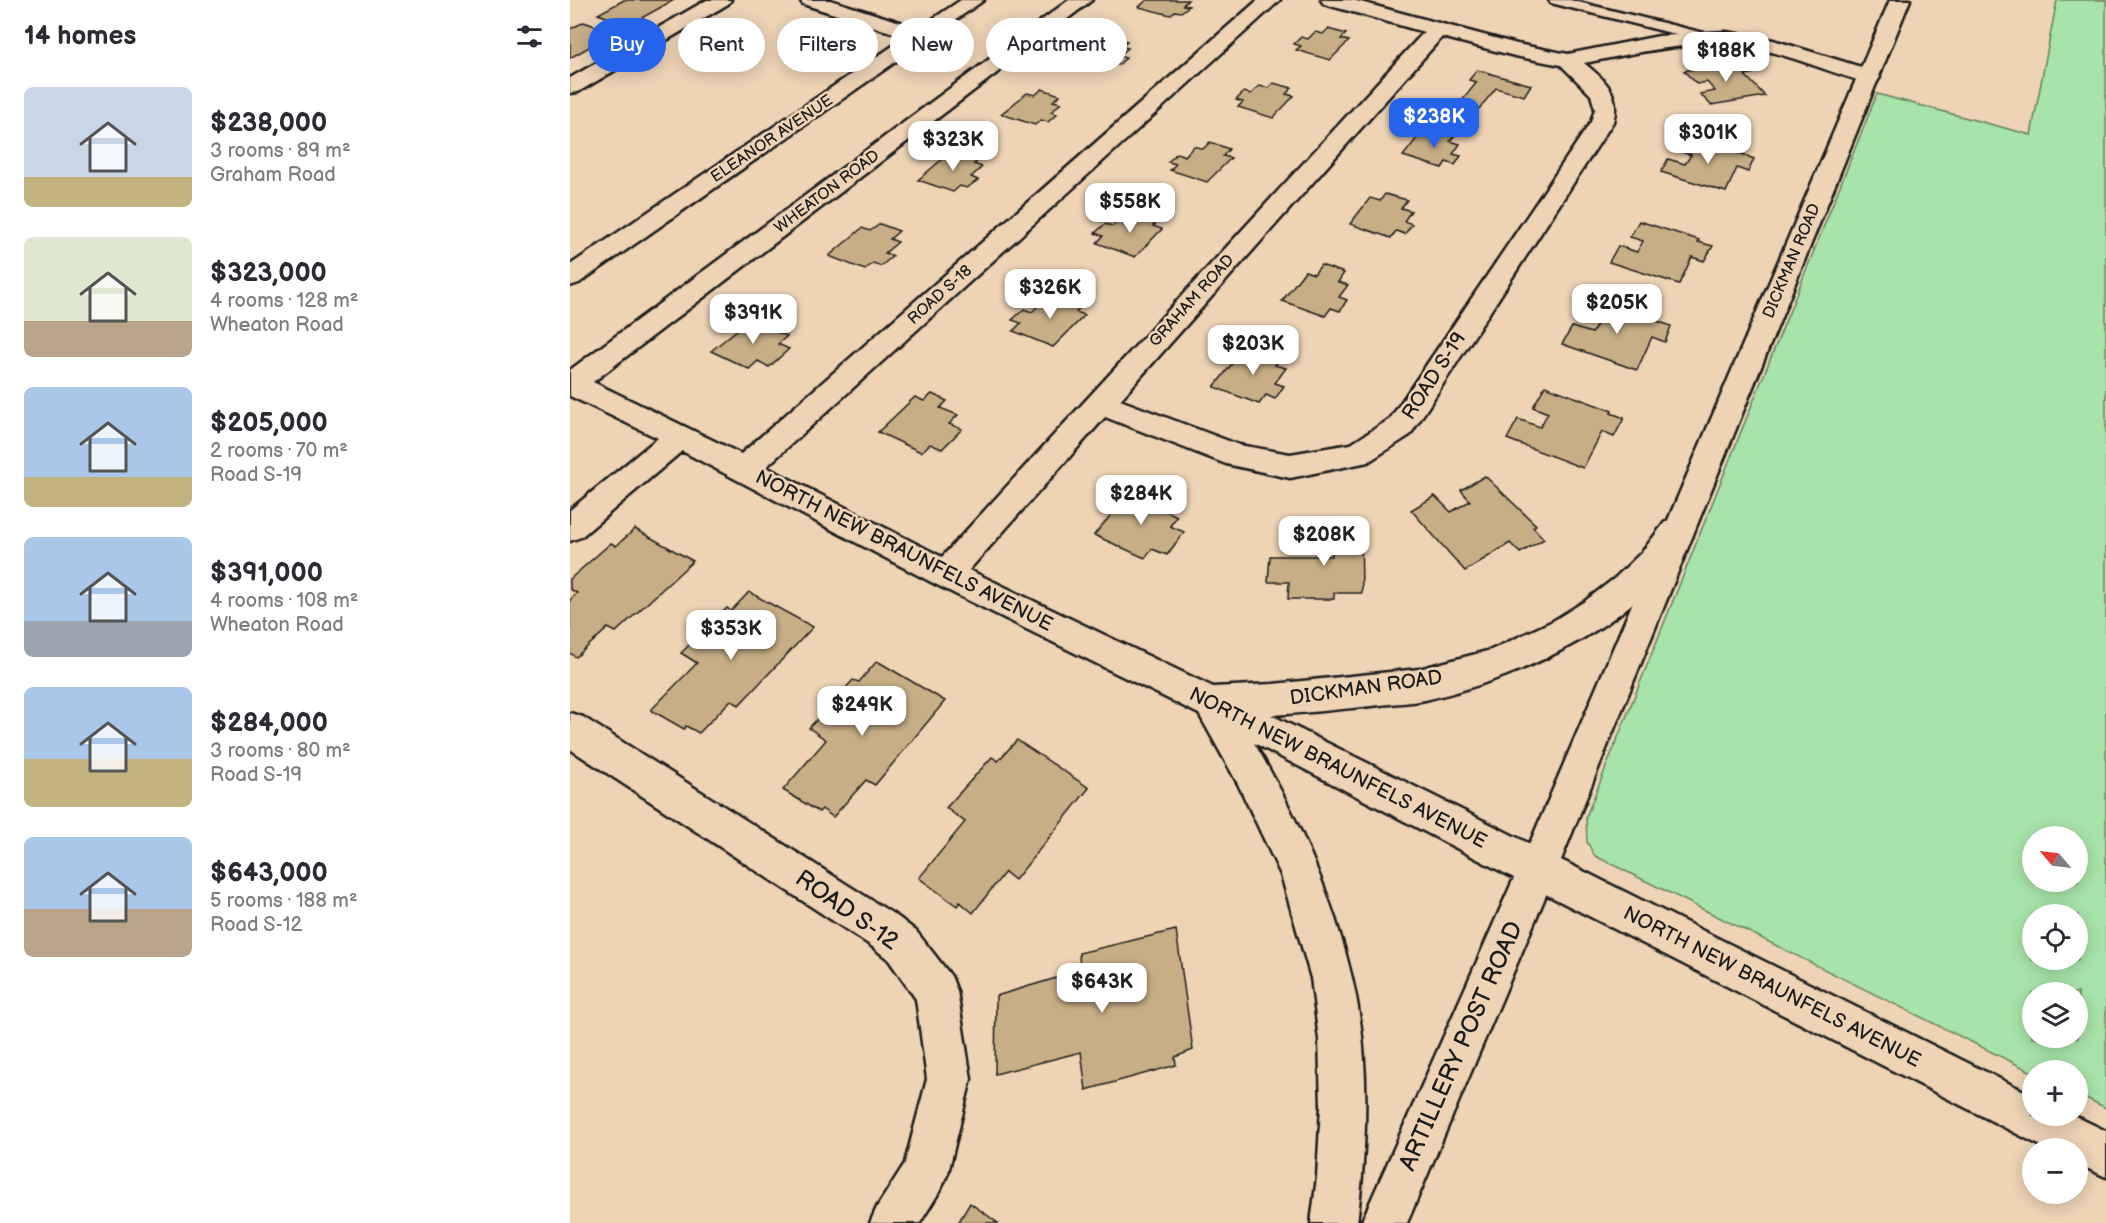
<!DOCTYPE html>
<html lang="en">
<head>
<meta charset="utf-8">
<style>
  body { margin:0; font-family:"Balsamiq Sans",sans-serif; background:#f2f2f3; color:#2b2b33; height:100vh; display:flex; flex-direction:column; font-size:22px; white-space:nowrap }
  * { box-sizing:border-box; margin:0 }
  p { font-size:20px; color:#7c7c81 }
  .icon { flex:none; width:33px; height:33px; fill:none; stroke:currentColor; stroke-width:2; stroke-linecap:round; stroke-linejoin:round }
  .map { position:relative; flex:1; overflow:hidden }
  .side { display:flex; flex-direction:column; background:#fff; width:570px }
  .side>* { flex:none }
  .banner { position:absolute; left:18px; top:18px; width:570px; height:54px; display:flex; gap:12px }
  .needle { width:39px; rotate:298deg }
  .controls { position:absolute; left:1452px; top:826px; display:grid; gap:12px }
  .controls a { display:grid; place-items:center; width:66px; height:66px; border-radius:50%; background:#fff; box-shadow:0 3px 15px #0003; font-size:30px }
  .price { position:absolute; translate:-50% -51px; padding:0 14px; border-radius:12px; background:#fff; color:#222; font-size:20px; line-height:39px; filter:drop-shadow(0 2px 3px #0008) }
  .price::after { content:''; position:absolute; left:50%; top:36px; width:18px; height:14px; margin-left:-9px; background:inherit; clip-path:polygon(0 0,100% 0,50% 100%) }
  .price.selected { background:#2563eb; color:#fff }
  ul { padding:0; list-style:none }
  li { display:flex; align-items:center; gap:18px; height:150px; padding:0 24px }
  li span { display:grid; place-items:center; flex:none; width:168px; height:120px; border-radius:9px; color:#555 }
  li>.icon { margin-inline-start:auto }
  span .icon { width:72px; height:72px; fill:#fffc; stroke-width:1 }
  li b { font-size:26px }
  h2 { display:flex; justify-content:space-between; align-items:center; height:72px; padding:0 24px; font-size:26px }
  .chip { padding:0 21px; border-radius:27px; background:#fff; box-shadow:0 3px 15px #0003; font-size:21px; line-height:54px }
  .chip.selected { background:#2563eb; color:#fff }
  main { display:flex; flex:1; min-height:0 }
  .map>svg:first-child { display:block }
  .green { fill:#a8e3a9; stroke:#628062; stroke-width:1.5; fill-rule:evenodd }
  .building { fill:#c7ae87; stroke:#1c1c1c; stroke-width:1.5 }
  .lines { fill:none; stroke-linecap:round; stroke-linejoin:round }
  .lane-casing { stroke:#1c1c1c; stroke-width:5 }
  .street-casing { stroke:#1c1c1c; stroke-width:5 }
  .secondary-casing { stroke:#1c1c1c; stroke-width:5 }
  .lane { fill:#eed3b5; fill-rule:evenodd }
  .street { fill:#eed3b5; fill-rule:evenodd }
  .secondary { fill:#eed3b5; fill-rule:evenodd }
  .labels { text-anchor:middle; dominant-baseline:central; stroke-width:5; stroke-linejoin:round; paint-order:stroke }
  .far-street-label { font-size:16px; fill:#1c1c1c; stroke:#eed3b5 }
  .street-label { font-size:20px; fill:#1c1c1c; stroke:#eed3b5 }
  .near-street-label { font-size:24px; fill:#1c1c1c; stroke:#eed3b5 }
</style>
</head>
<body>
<main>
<section class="side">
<h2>14 homes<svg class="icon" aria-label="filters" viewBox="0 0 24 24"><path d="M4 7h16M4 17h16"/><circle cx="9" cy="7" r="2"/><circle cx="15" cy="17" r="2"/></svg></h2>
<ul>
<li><span style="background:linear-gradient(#c9d6e8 75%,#c2b280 0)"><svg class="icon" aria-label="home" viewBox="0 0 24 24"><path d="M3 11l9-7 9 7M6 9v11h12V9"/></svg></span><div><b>$238,000</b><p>3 rooms · 89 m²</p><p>Graham Road</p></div></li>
<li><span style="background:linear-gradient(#dfe7d0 70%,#b9a48a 0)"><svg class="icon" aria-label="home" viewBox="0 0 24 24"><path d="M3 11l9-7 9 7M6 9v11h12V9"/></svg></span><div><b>$323,000</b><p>4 rooms · 128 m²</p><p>Wheaton Road</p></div></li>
<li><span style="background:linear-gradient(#a9c7e8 75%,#c2b280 0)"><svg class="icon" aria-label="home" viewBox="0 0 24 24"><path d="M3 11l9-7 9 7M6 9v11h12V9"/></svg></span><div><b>$205,000</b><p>2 rooms · 70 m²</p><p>Road S-19</p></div></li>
<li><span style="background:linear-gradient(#a9c7e8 70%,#9aa5b1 0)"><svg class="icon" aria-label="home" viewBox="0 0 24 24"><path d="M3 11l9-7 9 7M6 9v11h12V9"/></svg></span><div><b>$391,000</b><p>4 rooms · 108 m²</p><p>Wheaton Road</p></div></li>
<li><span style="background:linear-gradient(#a9c7e8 60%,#c2b280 0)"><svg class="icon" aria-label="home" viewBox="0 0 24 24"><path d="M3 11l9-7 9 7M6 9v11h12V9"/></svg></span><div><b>$284,000</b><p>3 rooms · 80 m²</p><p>Road S-19</p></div></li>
<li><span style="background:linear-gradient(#a9c7e8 60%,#b9a48a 0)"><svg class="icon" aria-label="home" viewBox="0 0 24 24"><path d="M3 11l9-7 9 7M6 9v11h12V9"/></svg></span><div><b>$643,000</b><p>5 rooms · 188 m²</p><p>Road S-12</p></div></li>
</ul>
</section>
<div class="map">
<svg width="1536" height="1223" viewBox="0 0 1536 1223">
  <rect width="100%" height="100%" fill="#eed3b5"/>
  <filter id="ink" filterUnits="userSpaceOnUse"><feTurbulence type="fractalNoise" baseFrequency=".0167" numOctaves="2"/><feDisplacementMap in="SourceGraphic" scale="12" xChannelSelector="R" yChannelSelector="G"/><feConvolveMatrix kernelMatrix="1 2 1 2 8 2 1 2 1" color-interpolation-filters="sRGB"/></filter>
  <g filter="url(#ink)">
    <path class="green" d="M1487,0H1536V1108L1508,1094V1071L1462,1072L1025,856L1017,842L1016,817L1307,94L1461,135ZM1462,837H1508V882H1462ZM1462,915H1508V960H1462ZM1462,993H1508V1038H1462Z"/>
    <g class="building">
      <path d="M54,0H104L59,25L28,14Z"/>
      <path d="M577,0H618L613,5L619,6L611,12L605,11L600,15L569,7Z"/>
      <path d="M14,22L44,33L0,58V29Z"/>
      <path d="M758,29L776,34L771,39L779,41L760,60L726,50L731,46L724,44L731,37L738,39L745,32L753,34Z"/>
      <path d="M540,36L557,41L551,46L558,48L549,56L556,58L548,65L541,63L535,68L503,58L526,39L533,41Z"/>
      <path d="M1162,62H1173L1184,73L1175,75L1195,96L1141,105L1130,94L1145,91L1137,82L1127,84L1114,71Z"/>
      <path d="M907,70L961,85L954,96L926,88L909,109L890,103L907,82L899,80Z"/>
      <path d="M703,83L722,88L716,94L724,96L703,118L668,107L673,102L666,100L674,92L681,94L689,86L698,88Z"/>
      <path d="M472,89L490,95L483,101L491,103L481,112L487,114L478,122L471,120L465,125L431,114L457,93L465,95Z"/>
      <path d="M864,129L885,135L880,141L890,144L883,154L891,156L885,165L876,162L872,168L833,156L851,133L860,135Z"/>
      <path d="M1116,138L1172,154L1184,159L1178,172L1167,168L1156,192L1091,172L1098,159L1115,164L1121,155L1109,151Z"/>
      <path d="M640,142L659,149L653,156L661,158L637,182L600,170L606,164L598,162L607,153L615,156L624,146L633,149Z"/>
      <path d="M393,151L412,157L404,164L412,167L401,177L408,180L397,188L390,186L383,192L348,180L377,155L385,158Z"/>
      <path d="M815,194L837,200L831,208L841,211L834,221L842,224L835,234L826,231L821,238L780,224L800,198L810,201Z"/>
      <path d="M570,211L591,219L583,226L592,229L565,257L527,243L533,236L525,233L535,224L543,226L554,215L563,219Z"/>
      <path d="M1069,221L1129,240L1128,242L1143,246L1134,261L1122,257L1109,284L1039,262L1048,246L1067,252L1073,241L1060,237Z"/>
      <path d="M310,224L329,231L320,239L328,242L315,253L323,256L311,266L303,263L295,270L259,256L292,228L300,231Z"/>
      <path d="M751,265L774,273L768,282L778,285L769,297L777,300L770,311L761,308L755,316L712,301L735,271L744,274Z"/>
      <path d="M493,294L514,303L506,312L515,315L483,347L443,331L451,323L442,320L454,309L462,312L475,299L484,303Z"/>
      <path d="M1025,298L1101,326L1095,342L1082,337L1067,370L992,344L1002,327L1022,333L1029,321L1015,316Z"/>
      <path d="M196,318L209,324L202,330L217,336L208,344L219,349L199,367L188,361L179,369L141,351L179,320L188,324Z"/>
      <path d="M688,346L712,355L705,365L716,368L705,383L714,386L705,399L696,395L689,404L644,387L671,352L680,356Z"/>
      <path d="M975,386L1042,411L1041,413L1054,418L1044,437L1032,432L1013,468L937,439L948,419L970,427L978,413L963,407Z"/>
      <path d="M362,394L377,401L370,408L388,415L379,424L392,429L372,449L360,444L351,452L308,432L345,397L354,401Z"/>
      <path d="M915,476L966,525L963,527L974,539L950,553L940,543L895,571L841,510L865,496L881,512L900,501L891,490Z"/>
      <path d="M576,491L594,499L587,507L607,516L600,526L614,532L597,555L582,549L575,558L524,535L558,495L569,500Z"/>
      <path d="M763,520L791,521L792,593H764V599H718L719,582H698L700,556H762Z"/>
      <path d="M65,529L123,561L46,632L38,628L6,657L0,653V600L7,593L0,589V579L41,543L46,546Z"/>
      <path d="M179,592L243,627L169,705L161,700L129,733L116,726L114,729L81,710L127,663L111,653L157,608L161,611Z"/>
      <path d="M307,661L375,701L305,785L296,780L263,817L252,809L249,812L213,790L256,740L239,728L283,680L289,682Z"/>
      <path d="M447,740L519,788L445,880L435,872L403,913L390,902L387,906L349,878L395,822L376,808L422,757L428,761Z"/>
      <path d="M606,930L623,1050L605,1057L606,1065L516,1090L511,1052L425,1074L426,996L510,971L509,953Z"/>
      <path d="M400,1203L428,1223H388Z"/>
    </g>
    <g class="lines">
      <defs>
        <path id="lane" d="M979,0H1000L1142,35L1144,38L1137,42L981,3Z"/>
        <g id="street">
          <path d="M137,0H161L158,4L8,92L0,93V78Z"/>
          <path d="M230,0H260L349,28L391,0H414L9,283L0,286V265L336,37L233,4Z"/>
          <path d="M499,0H522L23,382L171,454L688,0H710L196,467L372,557L854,32L754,4L751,0H783L947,44L998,54L1089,36L1156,32L1203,40L1307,72L1310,77L1307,82L1299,83C1263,74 1229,58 1193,50C1134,36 1072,52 1014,63C1035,80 1051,94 1043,122L840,435L798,462L720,478L656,464L535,417L399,570L643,687L703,684L849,669L921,650L983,621L1015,601L1045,578L1072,552L1095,522L1106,518L1117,522L1122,531C1075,623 951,678 855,700C840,703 825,703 810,705C774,709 737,713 701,715L982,855L987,869L837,1223H791L944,878L684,743C726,813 763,897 782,978C801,1057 797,1143 787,1223H741L747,1177L751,1106L749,1039L741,978L711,875L668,784L629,714L365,584L112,451L11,537L0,541V510L88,438L0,396V370ZM872,37L945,56L991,65L1021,95L1025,109L1021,122L820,419L781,444L720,454L669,445L550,400Z"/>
          <path d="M0,713L13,717L328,917L346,931L381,976L387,991L401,1079L378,1173L371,1189L350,1223H300L307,1207L335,1163L357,1079L346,999L318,959L300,945L0,749Z"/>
        </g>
        <path id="secondary" d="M1320,0H1340L991,860L1462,1095V1116H1505L1536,1131V1177L1508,1164V1149H1477L954,883L949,869Z"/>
      </defs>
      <use href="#lane" class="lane-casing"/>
      <use href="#street" class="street-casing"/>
      <use href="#secondary" class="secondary-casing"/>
      <use href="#lane" class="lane"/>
      <use href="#street" class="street"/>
      <use href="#secondary" class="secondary"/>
    </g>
  </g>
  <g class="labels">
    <g class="far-street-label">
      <text transform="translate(202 139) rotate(-34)">ELEANOR AVENUE</text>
      <text transform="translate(257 192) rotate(-37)">WHEATON ROAD</text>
      <text transform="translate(1222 261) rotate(-67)">DICKMAN ROAD</text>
      <text transform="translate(370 295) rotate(-42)">ROAD S-18</text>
      <text transform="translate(622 301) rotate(-48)">GRAHAM ROAD</text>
    </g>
    <g class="street-label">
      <text transform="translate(864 376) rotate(-57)">ROAD S-19</text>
      <text transform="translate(334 551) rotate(27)">NORTH NEW BRAUNFELS AVENUE</text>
      <text transform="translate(796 688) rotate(-8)">DICKMAN ROAD</text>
      <text transform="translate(768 768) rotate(27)">NORTH NEW BRAUNFELS AVENUE</text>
      <text transform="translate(1202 987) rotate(27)">NORTH NEW BRAUNFELS AVENUE</text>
    </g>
    <g class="near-street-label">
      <text transform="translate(277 910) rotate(35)">ROAD S-12</text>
      <text transform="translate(891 1046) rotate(-66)">ARTILLERY POST ROAD</text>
    </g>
  </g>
</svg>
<div class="controls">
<a><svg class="needle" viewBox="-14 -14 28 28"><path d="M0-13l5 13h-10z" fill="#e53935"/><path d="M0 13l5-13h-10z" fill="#7c7c81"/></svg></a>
<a><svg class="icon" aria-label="locate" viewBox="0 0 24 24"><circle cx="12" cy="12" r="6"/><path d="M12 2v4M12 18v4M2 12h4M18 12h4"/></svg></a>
<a><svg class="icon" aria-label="layers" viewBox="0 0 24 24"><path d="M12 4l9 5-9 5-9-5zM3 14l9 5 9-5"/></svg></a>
<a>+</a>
<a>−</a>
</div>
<b class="price" style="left:1156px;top:83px">$188K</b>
<b class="price selected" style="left:864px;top:149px">$238K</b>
<b class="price" style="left:1138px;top:165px">$301K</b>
<b class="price" style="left:383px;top:172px">$323K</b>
<b class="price" style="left:560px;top:234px">$558K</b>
<b class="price" style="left:480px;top:320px">$326K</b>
<b class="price" style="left:1047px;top:335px">$205K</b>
<b class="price" style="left:183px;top:345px">$391K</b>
<b class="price" style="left:683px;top:376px">$203K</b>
<b class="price" style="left:571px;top:526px">$284K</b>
<b class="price" style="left:754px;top:567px">$208K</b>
<b class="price" style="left:161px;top:661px">$353K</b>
<b class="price" style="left:292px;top:737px">$249K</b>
<b class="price" style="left:532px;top:1014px">$643K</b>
<div class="banner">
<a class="chip selected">Buy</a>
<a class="chip">Rent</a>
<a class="chip">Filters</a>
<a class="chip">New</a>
<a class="chip">Apartment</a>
</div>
</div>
</main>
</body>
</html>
